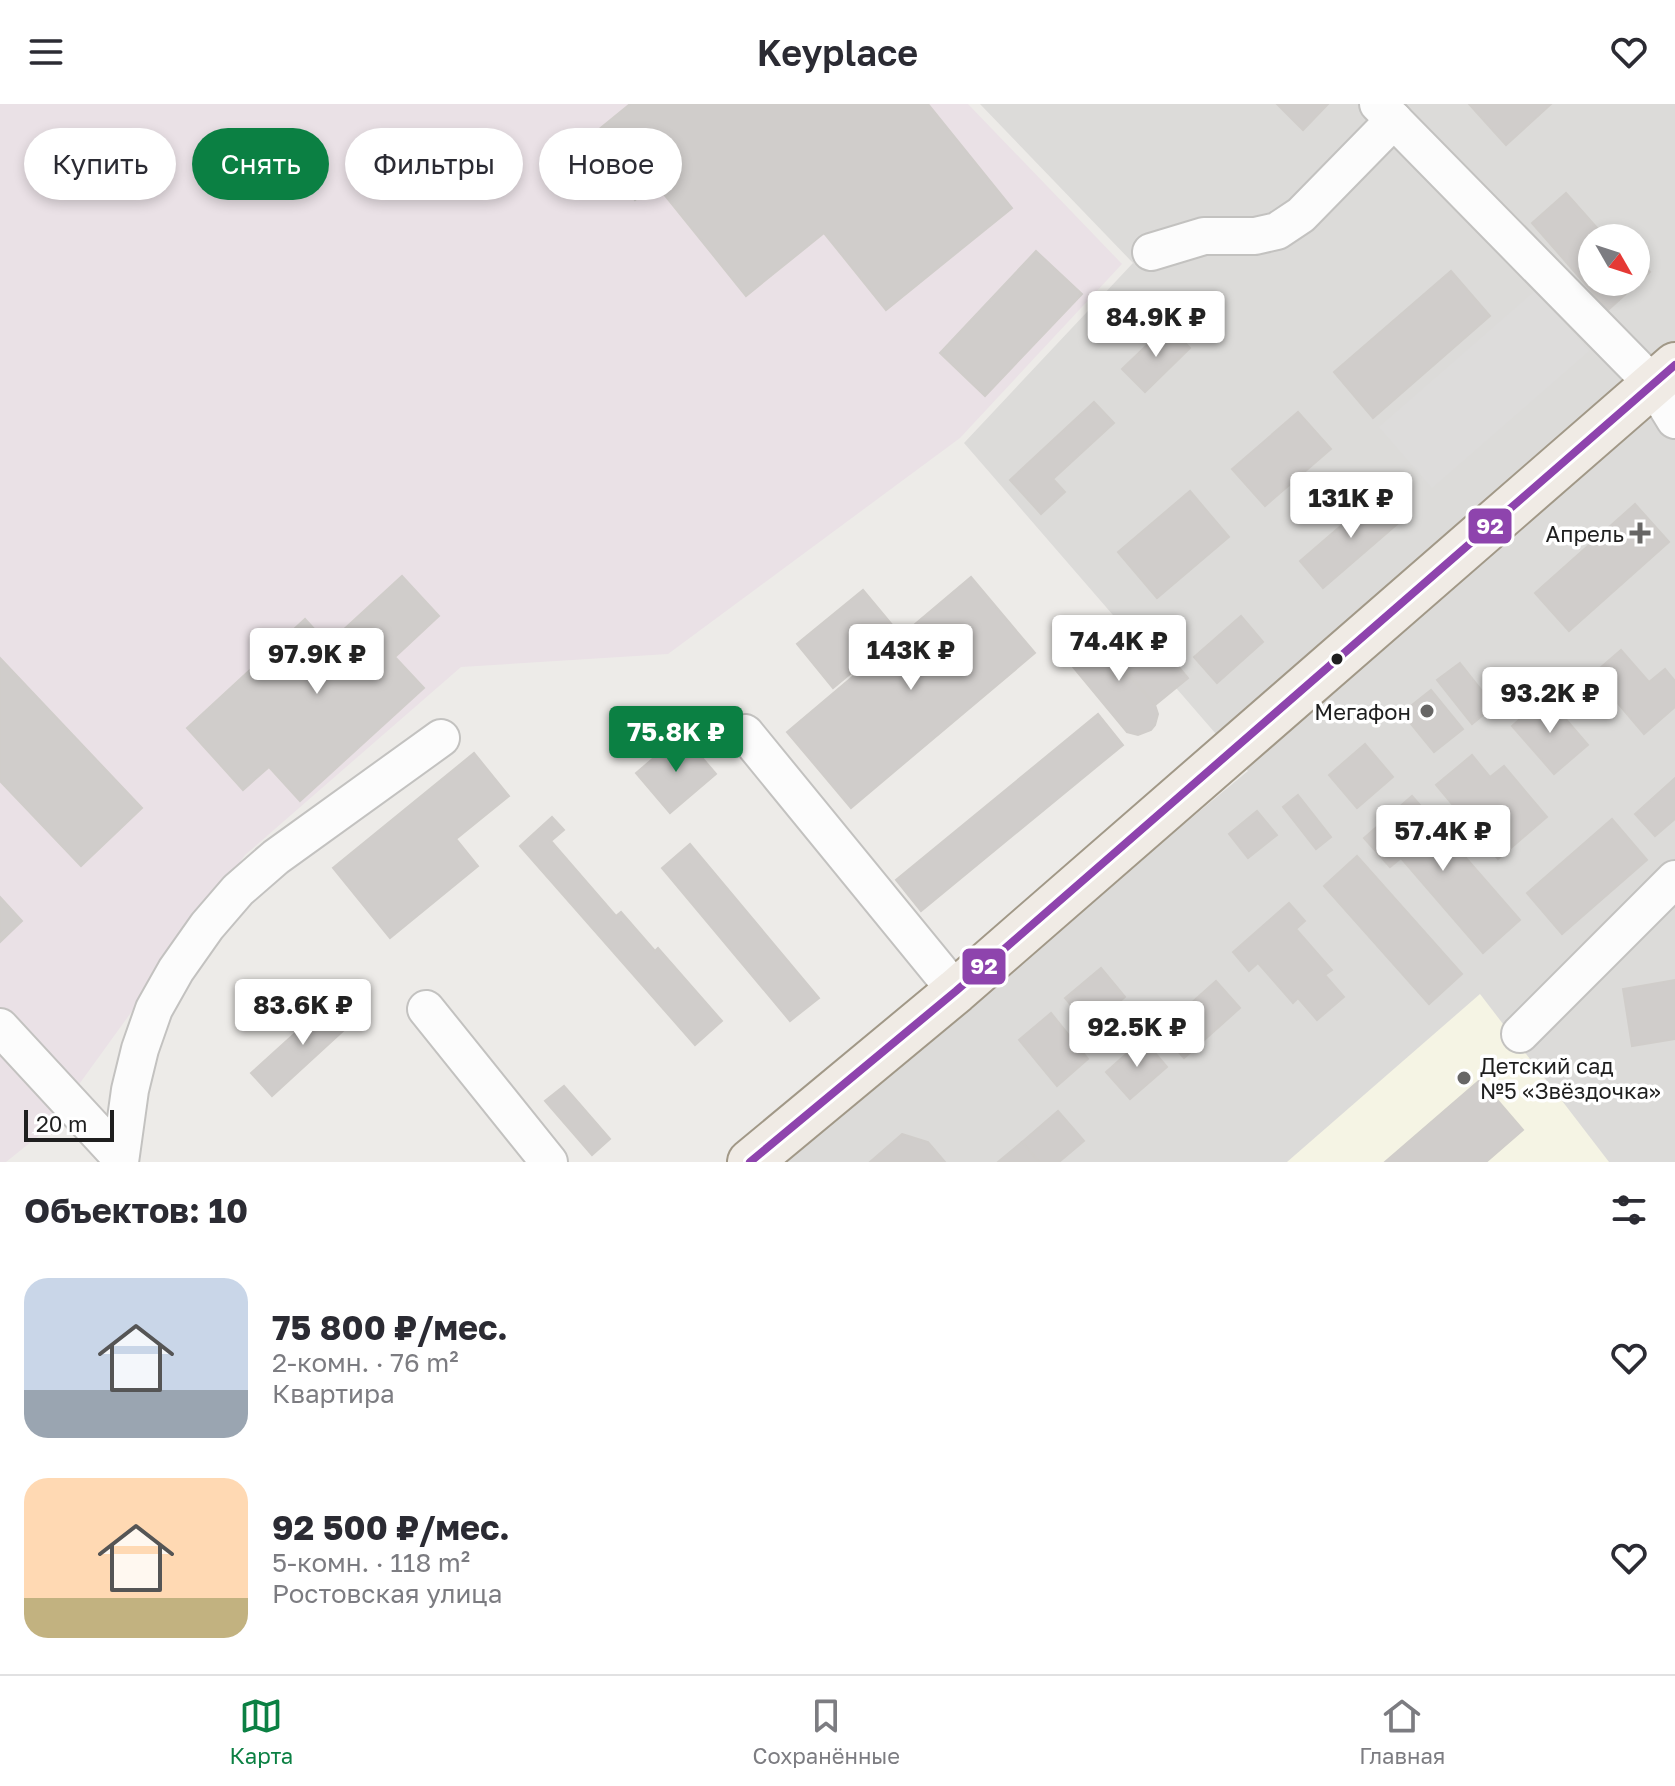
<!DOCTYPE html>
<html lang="ru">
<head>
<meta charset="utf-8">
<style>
  body { margin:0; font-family:"Golos Text",sans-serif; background:#f7f7f7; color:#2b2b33; height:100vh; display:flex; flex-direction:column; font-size:30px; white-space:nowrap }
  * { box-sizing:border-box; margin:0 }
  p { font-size:26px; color:#7c7c81 }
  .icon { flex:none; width:44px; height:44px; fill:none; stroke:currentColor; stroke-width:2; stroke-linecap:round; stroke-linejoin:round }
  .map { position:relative; height:1058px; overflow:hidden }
  .drawer { display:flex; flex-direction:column; background:#fff; flex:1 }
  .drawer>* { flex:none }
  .hud { position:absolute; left:24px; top:24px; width:800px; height:72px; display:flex; gap:16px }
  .needle { width:52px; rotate:129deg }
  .controls { position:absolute; left:1578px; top:120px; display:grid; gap:16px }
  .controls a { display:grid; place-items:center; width:72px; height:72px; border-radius:50%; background:#fff; box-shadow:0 4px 12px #0003; font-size:40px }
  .scale { position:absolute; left:24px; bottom:20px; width:90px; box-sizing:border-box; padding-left:8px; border:4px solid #1f1f1f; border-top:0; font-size:22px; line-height:28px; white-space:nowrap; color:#1f1f1f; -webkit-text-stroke:6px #fff; paint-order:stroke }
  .price { position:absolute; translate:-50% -68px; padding:0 18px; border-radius:8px; background:#fff; color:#222; font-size:26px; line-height:52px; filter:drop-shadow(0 2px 4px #0008) }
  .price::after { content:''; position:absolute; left:50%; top:48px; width:24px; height:18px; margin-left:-12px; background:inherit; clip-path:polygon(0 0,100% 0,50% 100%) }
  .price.current { background:#0b8043; color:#fff }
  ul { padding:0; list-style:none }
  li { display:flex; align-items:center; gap:24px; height:200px; padding:0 24px }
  li span { display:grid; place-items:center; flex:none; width:224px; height:160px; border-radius:24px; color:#555 }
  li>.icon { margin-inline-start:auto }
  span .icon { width:96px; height:96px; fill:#fffc; stroke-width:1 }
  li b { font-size:34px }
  h2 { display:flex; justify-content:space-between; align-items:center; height:96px; padding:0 24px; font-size:34px }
  .pill { padding:0 28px; border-radius:36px; background:#fff; box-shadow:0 4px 12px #0003; font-size:28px; line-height:72px }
  .pill.current { background:#0b8043; color:#fff }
  header { display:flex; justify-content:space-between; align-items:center; height:104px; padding:0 24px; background:#fff; font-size:36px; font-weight:600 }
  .tab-bar { display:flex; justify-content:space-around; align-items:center; height:112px; border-top:2px solid #e1e1e2; background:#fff; font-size:22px; color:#7c7c81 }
  .tab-bar a { display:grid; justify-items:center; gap:4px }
  .tab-bar .current { color:#0b8043 }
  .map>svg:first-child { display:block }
  .residential { fill:#dcdbd9; fill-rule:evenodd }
  .industrial { fill:#eae1e6 }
  .education { fill:#f5f4e4 }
  .parking { fill:#dddcdb }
  .building { fill:#d0cdcb; stroke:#d0cdca; stroke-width:2 }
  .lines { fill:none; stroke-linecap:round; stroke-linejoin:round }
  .minor-casing { stroke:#c3c2c0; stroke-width:40 }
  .major-casing { stroke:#a19887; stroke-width:48 }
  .minor { stroke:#fcfcfc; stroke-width:36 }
  .major { stroke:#f0ebe5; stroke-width:44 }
  .bus-1-casing { stroke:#fff; stroke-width:14 }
  .bus-1 { stroke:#8e44ad; stroke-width:8 }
  .poi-dot { fill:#676665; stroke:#fff; stroke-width:3 }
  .bus-dot { fill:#1f1f1f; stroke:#fff; stroke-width:3 }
  .labels { text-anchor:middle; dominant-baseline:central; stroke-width:7; stroke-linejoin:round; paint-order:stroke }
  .poi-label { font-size:22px; fill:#1f1f1f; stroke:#fff; text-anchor:end }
  .line-badge { stroke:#fff; stroke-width:3 }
  .badge-label { font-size:22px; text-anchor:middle; font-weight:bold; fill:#fff }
</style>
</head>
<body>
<header><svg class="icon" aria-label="menu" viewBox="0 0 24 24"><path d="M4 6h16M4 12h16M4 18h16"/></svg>Keyplace<svg class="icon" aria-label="heart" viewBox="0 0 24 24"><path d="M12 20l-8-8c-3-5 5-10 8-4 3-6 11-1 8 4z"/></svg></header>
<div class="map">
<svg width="1675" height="1058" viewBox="0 0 1675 1058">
  <rect width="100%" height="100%" fill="#edebe8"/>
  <path class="residential" d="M980,0H1675V1058H776L1248,667L964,339L1133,159ZM1592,134H1636V178H1592Z"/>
  <path class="industrial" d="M0,0H968L1122,160L960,334L668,550L461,563L245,751L46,1026L6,1058H0Z"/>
  <path class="education" d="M1480,890L1609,1058H1287Z"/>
  <path class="parking" d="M1536,186L1589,247L1432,384L1379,323Z"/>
  <g class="building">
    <path d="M630,0H928L1012,104L886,206L824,129L746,192L655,79L635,96L586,36Z"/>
    <path d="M1277,0H1328L1303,26Z"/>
    <path d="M1469,0H1551L1506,41Z"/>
    <path d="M1566,89L1606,134H1592V178H1636V151L1650,168L1608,206L1532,119Z"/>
    <path d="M1036,147L1082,190L985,292L940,249Z"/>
    <path d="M1451,167L1490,212L1373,314L1334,268Z"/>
    <path d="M1168,221L1190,244L1145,288L1122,265Z"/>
    <path d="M1094,298L1114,319L1053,375L1065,388L1041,410L1010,376Z"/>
    <path d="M1298,308L1331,345L1265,402L1232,365Z"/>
    <path d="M1190,387L1229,433L1157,494L1118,448Z"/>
    <path d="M1379,389L1402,416L1323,484L1300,457Z"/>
    <path d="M1635,400L1669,438L1569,527L1535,489Z"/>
    <path d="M402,472L439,512L395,553L424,584L300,697L269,663L243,686L187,624L305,515L328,540Z"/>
    <path d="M971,473L1035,549L851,704L787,628Z"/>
    <path d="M863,486L899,529L833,584L797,540Z"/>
    <path d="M1241,512L1263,538L1217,579L1194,553Z"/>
    <path d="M1120,524L1143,552L1125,566L1155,601L1158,610L1155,621L1151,626L1138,631L1127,628L1073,563Z"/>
    <path d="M1158,538L1188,574L1155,601L1125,566Z"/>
    <path d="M1621,546L1649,578L1665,565L1675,577V603L1644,630L1593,570Z"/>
    <path d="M0,554L142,704L81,762L0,677Z"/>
    <path d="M1460,559L1494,602L1472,620L1437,576Z"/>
    <path d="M1431,586L1463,625L1434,648L1402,609Z"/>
    <path d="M1546,592L1588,641L1554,670L1512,622Z"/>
    <path d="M1098,610L1123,641L921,807L896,776Z"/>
    <path d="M682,630L716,670L670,709L636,669Z"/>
    <path d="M1365,640L1393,673L1357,704L1329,671Z"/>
    <path d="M474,649L509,692L456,735L478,762L390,834L333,764Z"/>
    <path d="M1472,651L1490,673L1504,662L1547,713L1498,755L1436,681Z"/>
    <path d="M1675,674V715L1655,732L1635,710Z"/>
    <path d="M1298,691L1331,733L1316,745L1283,703Z"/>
    <path d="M1412,692L1520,816L1483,849L1401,754L1390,763L1364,734Z"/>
    <path d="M1257,707L1277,731L1248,754L1229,730Z"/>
    <path d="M552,713L564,726L551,737L616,812L621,808L655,847L658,844L722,917L695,941L520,742Z"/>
    <path d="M1612,715L1647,756L1562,830L1527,789Z"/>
    <path d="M690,740L819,894L790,917L662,764Z"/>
    <path d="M1357,752L1462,870L1429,900L1324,782Z"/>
    <path d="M0,793L22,817L0,838Z"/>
    <path d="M1289,799L1305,817L1296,825L1332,866L1325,871L1344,893L1317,916L1298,894L1293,899L1258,859L1249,867L1233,848Z"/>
    <path d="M1101,864L1125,893L1090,923L1065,894Z"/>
    <path d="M1675,876V935L1632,942L1623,885Z"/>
    <path d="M1216,877L1240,904L1184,954L1160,927Z"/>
    <path d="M335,893L355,916L272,992L251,969Z"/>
    <path d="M1051,909L1088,955L1057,982L1019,936Z"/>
    <path d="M1143,935L1167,963L1130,995L1106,968Z"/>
    <path d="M1480,976L1523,1026L1486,1058H1385Z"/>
    <path d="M564,982L610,1035L592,1051L545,997Z"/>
    <path d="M1058,1007L1084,1037L1059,1058H1039L1022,1038Z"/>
    <path d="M902,1030L928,1038L945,1058H870Z"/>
    <path d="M1022,1038L1039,1058H998Z"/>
  </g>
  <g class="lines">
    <defs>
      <g id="minor">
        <path d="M1378,0L1653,280L1675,316"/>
        <path d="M1151,148L1204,132H1255L1277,127L1301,111L1394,16"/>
        <path d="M745,629L956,887"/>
        <path d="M426,905L549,1058"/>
        <path d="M0,923L120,1053"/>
        <path d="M1520,930L1675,775"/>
        <path d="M120,1058L130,986L140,945L154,905L176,866L207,822L238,786L276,753L441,634"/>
      </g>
      <path id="major" d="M750,1058L956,887L1675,261"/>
    </defs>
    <use href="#minor" class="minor-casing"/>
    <use href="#major" class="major-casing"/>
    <use href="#minor" class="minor"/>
    <use href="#major" class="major"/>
    <defs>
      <path id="bus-1" d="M750,1058L956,887L1675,261"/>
    </defs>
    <use href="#bus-1" class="bus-1-casing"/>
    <use href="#bus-1" class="bus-1"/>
  </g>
  <g class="poi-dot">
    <path d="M1636 417h8v8h8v8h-8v8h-8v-8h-8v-8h8z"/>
    <circle cx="1427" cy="607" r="8"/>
    <circle cx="1464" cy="974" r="8"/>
  </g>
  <circle class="bus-dot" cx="1337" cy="555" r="7"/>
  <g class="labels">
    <g class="poi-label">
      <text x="1624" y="429">Апрель</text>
      <text x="1411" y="607">Мегафон</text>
      <text x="1480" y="961" text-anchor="start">Детский сад<tspan x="1480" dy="25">№5 «Звёздочка»</tspan></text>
    </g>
  </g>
  <g class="line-badge">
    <rect x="1467" y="403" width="46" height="38" rx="8" fill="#8e44ad"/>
    <rect x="961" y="843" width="46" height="39" rx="8" fill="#8e44ad"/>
  </g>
  <g class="badge-label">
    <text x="1490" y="430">92</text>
    <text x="984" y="870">92</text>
  </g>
</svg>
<div class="controls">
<a><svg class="needle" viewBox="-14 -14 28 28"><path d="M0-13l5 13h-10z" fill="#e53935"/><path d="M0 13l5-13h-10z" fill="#7c7c81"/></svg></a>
</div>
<div class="scale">20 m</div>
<b class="price" style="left:1156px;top:255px">84.9K ₽</b>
<b class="price" style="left:1351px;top:436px">131K ₽</b>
<b class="price" style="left:1119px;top:579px">74.4K ₽</b>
<b class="price" style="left:911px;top:588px">143K ₽</b>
<b class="price" style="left:317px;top:592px">97.9K ₽</b>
<b class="price" style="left:1550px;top:631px">93.2K ₽</b>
<b class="price current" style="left:676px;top:670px">75.8K ₽</b>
<b class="price" style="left:1443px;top:769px">57.4K ₽</b>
<b class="price" style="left:303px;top:943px">83.6K ₽</b>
<b class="price" style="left:1137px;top:965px">92.5K ₽</b>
<div class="hud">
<a class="pill">Купить</a>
<a class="pill current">Снять</a>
<a class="pill">Фильтры</a>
<a class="pill">Новое</a>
</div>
</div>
<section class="drawer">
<h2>Объектов: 10<svg class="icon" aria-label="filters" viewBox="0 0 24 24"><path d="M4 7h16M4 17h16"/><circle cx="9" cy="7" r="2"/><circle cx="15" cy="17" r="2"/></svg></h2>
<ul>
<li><span style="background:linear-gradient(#c9d6e8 70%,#9aa5b1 0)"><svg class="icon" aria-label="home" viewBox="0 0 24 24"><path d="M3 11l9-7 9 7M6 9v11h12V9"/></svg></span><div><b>75 800 ₽/мес.</b><p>2-комн. · 76 m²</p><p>Квартира</p></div><svg class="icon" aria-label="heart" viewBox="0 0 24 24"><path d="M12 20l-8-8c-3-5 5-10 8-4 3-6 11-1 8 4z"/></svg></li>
<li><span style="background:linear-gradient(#ffd9b3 75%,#c2b280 0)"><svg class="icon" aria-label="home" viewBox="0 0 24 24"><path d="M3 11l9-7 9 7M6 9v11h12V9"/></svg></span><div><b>92 500 ₽/мес.</b><p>5-комн. · 118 m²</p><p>Ростовская улица</p></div><svg class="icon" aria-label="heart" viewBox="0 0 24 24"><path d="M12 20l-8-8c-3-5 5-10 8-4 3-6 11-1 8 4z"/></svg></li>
</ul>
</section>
<nav class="tab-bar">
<a class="current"><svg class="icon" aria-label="map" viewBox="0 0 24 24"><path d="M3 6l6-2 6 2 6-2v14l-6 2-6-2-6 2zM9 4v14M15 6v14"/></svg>Карта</a>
<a><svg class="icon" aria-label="saved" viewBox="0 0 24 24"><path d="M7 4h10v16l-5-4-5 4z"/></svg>Сохранённые</a>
<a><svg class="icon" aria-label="home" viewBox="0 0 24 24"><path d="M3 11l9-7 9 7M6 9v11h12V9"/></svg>Главная</a>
</nav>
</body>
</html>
